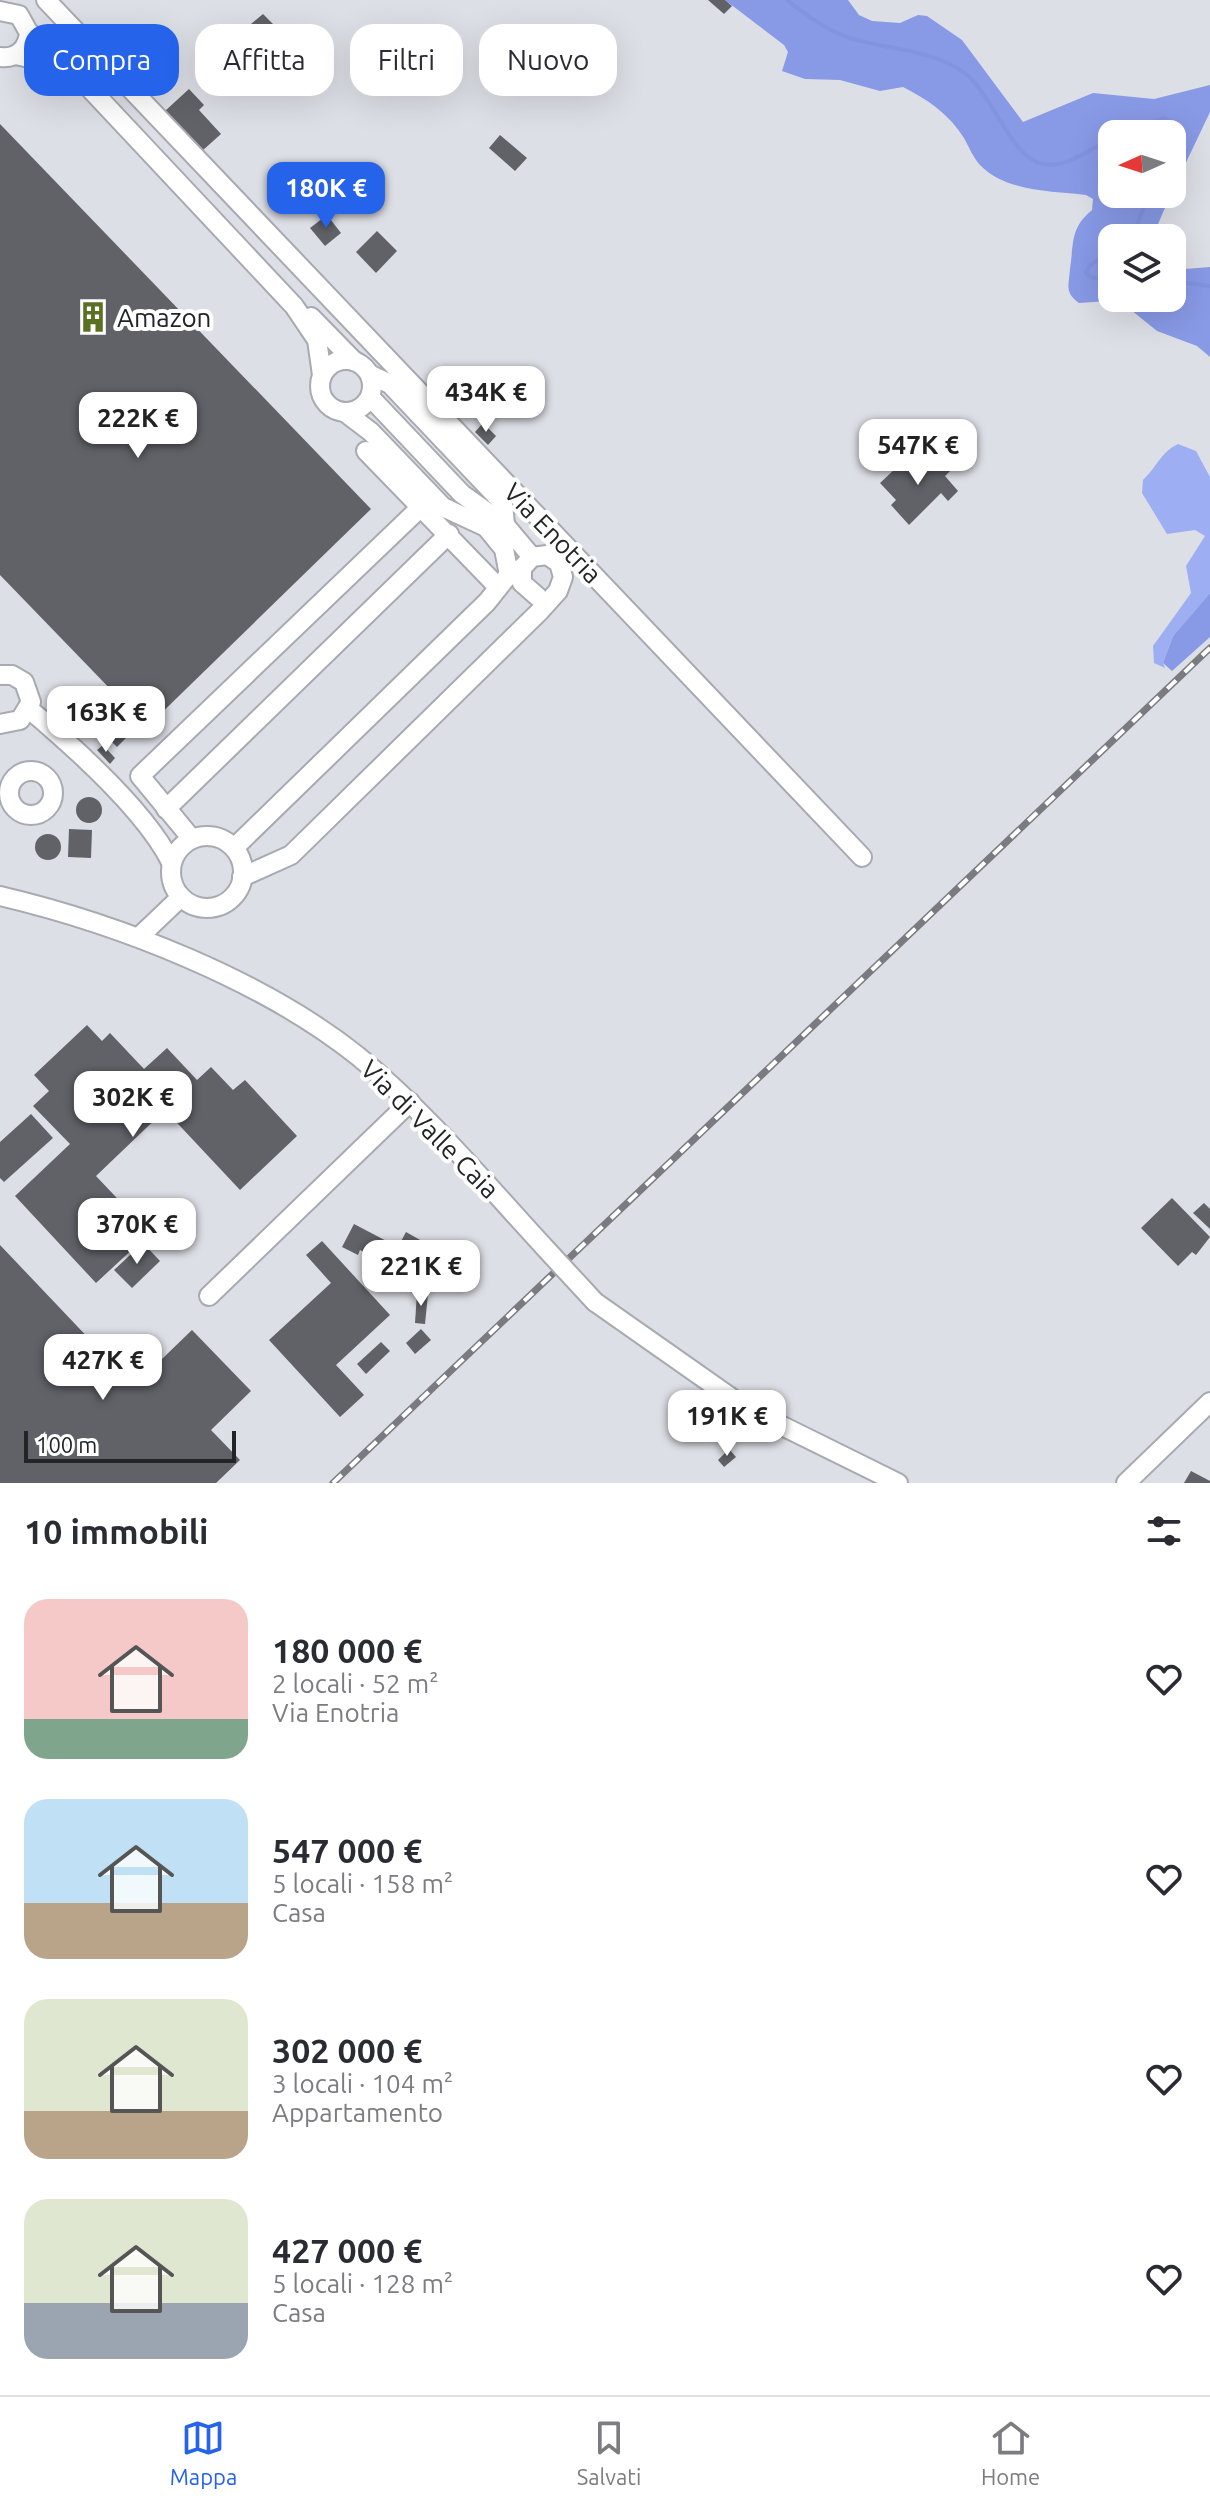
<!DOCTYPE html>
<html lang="it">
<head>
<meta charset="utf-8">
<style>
  body { margin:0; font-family:Ubuntu,sans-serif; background:#f7f7f7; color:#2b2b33; height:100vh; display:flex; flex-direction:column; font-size:30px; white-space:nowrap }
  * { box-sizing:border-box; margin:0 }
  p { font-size:26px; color:#7c7c81 }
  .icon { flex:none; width:44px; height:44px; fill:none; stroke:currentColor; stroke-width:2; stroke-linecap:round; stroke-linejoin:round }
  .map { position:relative; height:1483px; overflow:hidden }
  .drawer { display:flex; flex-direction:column; background:#fff; flex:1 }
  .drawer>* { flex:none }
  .guide { position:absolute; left:24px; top:24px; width:800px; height:72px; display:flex; gap:16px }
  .needle { width:52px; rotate:267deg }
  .tools { position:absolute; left:1098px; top:120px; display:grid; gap:16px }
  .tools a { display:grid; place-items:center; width:88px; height:88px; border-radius:16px; background:#fff; box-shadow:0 8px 32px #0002; font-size:40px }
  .scale { position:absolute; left:24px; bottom:20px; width:212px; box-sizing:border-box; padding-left:8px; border:4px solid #232426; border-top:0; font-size:22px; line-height:28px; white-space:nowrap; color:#232426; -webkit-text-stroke:6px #fff; paint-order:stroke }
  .price { position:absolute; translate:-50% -68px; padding:0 18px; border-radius:16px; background:#fff; color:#222; font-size:26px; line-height:52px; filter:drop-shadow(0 2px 4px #0008) }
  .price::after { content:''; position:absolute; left:50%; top:48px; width:24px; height:18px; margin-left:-12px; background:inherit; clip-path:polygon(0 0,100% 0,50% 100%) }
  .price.on { background:#2563eb; color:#fff }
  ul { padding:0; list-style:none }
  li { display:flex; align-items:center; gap:24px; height:200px; padding:0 24px }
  li span { display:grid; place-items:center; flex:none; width:224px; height:160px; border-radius:24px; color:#555 }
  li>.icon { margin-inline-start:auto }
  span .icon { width:96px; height:96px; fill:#fffc; stroke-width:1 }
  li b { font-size:34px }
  h2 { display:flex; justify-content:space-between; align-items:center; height:96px; padding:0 24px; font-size:34px }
  .chip { padding:0 28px; border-radius:24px; background:#fff; box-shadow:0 8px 32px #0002; font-size:28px; line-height:72px }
  .chip.on { background:#2563eb; color:#fff }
  .menu { display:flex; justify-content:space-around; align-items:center; height:112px; border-top:2px solid #e1e1e2; background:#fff; font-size:22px; color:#7c7c81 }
  .menu a { display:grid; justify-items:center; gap:4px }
  .menu .on { color:#2563eb }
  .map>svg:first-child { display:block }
  .green { fill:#9eaef2 }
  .forest { fill:#8899e6 }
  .water { fill:#8293df }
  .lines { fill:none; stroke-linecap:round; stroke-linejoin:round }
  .stream { stroke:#8293df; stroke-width:4 }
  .building { fill:#606268 }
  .minor-casing { stroke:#a8aab1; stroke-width:22 }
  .minor { stroke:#fff; stroke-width:18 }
  .rail-casing { stroke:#7a7b80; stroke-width:7 }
  .rail { stroke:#fff; stroke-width:4; stroke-dasharray:12; stroke-linecap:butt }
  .minor-bridge-casing { stroke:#a8aab1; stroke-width:22; stroke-linecap:butt }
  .minor-bridge { stroke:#fff; stroke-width:18 }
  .labels { text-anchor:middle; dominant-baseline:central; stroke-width:8; stroke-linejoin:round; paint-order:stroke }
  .poi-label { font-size:26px; fill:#232426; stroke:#fff; text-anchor:start }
  .street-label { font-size:26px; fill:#232426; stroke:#fff }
</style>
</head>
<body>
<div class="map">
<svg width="1210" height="1483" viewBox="0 0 1210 1483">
  <rect width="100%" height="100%" fill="#dddfe6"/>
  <path class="green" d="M1178,444L1196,451L1210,477V593L1173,636L1163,663L1165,668L1154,663L1153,646L1191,593L1186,566L1205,536L1195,530L1167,534L1142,493L1143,480C1157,467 1160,453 1178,444Z"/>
  <g class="forest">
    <path d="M725,0H848L859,15L872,21L900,23L918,15L927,16L962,40L1023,122L1093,93L1154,99L1210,85V112L1172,192V134H1112V194H1171L1152,238H1112V298H1172V270L1210,267V357L1197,346L1157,331L1126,306L1108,301L1079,303C1064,292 1069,285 1070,269C1074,243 1070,228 1092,210L1093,199L1086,195C1052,191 1006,192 980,165C973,157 969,147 964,138C949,114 927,99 903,87L880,91L840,80L805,79L782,71L788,52L784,45Z"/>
    <path d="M1210,593V637L1172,671L1163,663L1173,636Z"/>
  </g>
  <path class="water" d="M458,1247L473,1255L458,1284L443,1276Z"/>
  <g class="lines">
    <g class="stream">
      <path d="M787,0C806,15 826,30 850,38C887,50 934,49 966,74C991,94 1011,154 1039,163C1063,171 1091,149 1112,138"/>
      <path d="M1120,134L1164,118L1171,121V134"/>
      <path d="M1127,238L1137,225L1149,194"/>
      <path d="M1112,250L1089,266L1086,273L1092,278L1112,277"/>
      <path d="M1172,281L1210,286"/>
    </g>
  </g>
  <g class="building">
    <path d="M708,0H725L732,6L724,14Z"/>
    <path d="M263,14L284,35L253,69L226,45Z"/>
    <path d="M126,27L152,52L137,68L111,42Z"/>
    <path d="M189,89L204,105L199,110L221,134L202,151L165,111Z"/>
    <path d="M0,124L371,509L147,727L0,575Z"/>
    <path d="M500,135L527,158L515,171L489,148Z"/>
    <path d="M327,215L341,233L325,246L310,228Z"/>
    <path d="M377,231L397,251L376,273L356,252Z"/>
    <path d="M483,423L496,436L488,445L475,432Z"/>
    <path d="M925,432L936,443L928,452L917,441Z"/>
    <path d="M910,455L925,471L939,457L951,470L945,476L958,491L948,501L941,493L909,525L891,505L896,500L880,483Z"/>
    <path d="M119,706L138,726L117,747L97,727Z"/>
    <path d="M103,745L115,758L110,764L97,750Z"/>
    <circle cx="89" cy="810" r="13"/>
    <path d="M69,829L92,830L91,858L68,857Z"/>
    <circle cx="48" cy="847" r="13"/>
    <path d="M87,1025L102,1041L110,1033L144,1069L167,1048L197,1080L211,1067L233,1090L245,1080L297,1136L240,1190L165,1110L96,1176L150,1233L96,1283L15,1196L70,1144L33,1106L49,1091L34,1075Z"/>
    <path d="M31,1114L53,1138L4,1182L0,1178V1142Z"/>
    <path d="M1172,1198L1210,1237L1196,1255L1192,1252L1178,1266L1141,1228Z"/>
    <path d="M1204,1203L1210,1209V1229L1193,1213Z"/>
    <path d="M354,1224L398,1247L406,1232L422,1241L414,1257L430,1265L419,1286L407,1280L404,1285L388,1277L393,1267L360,1250L358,1255L342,1247Z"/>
    <path d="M322,1241L390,1315L336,1365L364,1395L340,1417L269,1340L331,1283L306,1255Z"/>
    <path d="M143,1243L160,1261L132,1288L114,1270Z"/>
    <path d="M0,1245L134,1386L192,1330L251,1391L211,1430L240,1460L216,1483H0Z"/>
    <path d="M417,1293L428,1294L425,1324L415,1323Z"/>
    <path d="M421,1329L431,1340L415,1354L406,1343Z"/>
    <path d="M381,1342L390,1351L366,1374L357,1364Z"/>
    <path d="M729,1449L736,1457L724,1467L718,1460Z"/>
    <path d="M1191,1471L1210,1481V1483H1184Z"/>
  </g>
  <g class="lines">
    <defs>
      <g id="minor">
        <path d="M46,0L862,857"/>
        <path d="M0,11L19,15L29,33C27,49 17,59 0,57"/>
        <path d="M29,33L49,45L294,306L317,340L322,375"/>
        <path d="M16,55L51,63L71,75"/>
        <path d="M311,317L354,361"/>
        <circle cx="346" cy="386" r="26"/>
        <path d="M371,375L390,384L503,503L505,525"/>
        <path d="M370,397L462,494L505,525L532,557"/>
        <path d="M346,413L371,432L443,507L486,527L504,549L509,575"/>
        <path d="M366,451L498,587"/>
        <path d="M0,675H12L24,682L31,702L20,720L0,724"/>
        <path d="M29,709C74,747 145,810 171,862"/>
        <circle cx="31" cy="793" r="22"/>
        <path d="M166,809L449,534"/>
        <circle cx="207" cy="872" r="36"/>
        <path d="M192,839L140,776L421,507"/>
        <path d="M234,848L487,602L506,578L522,568"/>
        <path d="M242,877L291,855L540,611L558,591L563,577L559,563L547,555L532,557L522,568V583L538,597"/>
        <path d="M0,896C119,924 263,980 359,1057C428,1114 486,1184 546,1249"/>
        <path d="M139,937L181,897"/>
        <path d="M209,1296L410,1102"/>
        <path d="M595,1302L746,1408L898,1483"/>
        <path d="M1126,1483L1210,1402"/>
      </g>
    </defs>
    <use href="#minor" class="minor-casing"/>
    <use href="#minor" class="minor"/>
    <defs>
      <path id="rail" d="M333,1483L1210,648"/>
    </defs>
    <use href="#rail" class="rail-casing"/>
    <use href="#rail" class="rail"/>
    <defs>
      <path id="minor-bridge" d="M546,1249L595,1302"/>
    </defs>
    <use href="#minor-bridge" class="minor-bridge-casing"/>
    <use href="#minor-bridge" class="minor-bridge"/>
  </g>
  <defs>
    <symbol id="building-bare" viewBox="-9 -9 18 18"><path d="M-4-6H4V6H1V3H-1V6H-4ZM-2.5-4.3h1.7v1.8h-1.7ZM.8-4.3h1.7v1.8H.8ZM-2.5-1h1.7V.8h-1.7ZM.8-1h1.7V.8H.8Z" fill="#5b7122" stroke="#fff" stroke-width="2.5" paint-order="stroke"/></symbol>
  </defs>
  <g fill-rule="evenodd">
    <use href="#building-bare" x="71" y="295" width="44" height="44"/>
  </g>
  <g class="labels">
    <g class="poi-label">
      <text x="117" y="317">Amazon</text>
    </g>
    <g class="street-label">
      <text transform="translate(553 533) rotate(46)">Via Enotria</text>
      <text transform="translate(430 1129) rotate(45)">Via di Valle Caia</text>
    </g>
  </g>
</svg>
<div class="tools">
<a><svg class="needle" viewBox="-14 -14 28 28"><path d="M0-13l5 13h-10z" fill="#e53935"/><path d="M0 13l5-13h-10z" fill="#7c7c81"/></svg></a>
<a><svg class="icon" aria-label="layers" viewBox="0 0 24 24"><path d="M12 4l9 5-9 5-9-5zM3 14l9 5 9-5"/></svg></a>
</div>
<div class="scale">100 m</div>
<b class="price on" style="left:326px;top:230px">180K €</b>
<b class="price" style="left:486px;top:434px">434K €</b>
<b class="price" style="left:138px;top:460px">222K €</b>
<b class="price" style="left:918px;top:487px">547K €</b>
<b class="price" style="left:106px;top:754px">163K €</b>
<b class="price" style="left:133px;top:1139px">302K €</b>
<b class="price" style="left:137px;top:1266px">370K €</b>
<b class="price" style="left:421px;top:1308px">221K €</b>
<b class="price" style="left:103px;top:1402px">427K €</b>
<b class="price" style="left:727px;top:1458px">191K €</b>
<div class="guide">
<a class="chip on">Compra</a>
<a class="chip">Affitta</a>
<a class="chip">Filtri</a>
<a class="chip">Nuovo</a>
</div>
</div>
<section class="drawer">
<h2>10 immobili<svg class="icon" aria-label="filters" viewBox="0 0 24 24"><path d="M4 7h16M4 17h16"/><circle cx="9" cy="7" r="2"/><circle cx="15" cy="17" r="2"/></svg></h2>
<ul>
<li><span style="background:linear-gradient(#f6c9c9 75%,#7fa58c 0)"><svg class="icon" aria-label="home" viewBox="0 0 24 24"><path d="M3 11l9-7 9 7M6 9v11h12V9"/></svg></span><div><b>180 000 €</b><p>2 locali · 52 m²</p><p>Via Enotria</p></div><svg class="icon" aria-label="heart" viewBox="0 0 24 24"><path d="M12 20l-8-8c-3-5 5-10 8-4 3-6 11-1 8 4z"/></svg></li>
<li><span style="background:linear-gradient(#bfe0f5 65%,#b9a48a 0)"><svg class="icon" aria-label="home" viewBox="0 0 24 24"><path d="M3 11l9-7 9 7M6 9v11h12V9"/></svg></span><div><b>547 000 €</b><p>5 locali · 158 m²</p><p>Casa</p></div><svg class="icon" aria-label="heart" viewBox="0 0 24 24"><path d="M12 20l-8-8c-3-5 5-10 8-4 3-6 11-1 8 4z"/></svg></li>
<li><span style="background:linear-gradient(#dfe7d0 70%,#b9a48a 0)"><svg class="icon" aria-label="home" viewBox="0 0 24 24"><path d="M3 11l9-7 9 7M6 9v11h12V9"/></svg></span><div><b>302 000 €</b><p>3 locali · 104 m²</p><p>Appartamento</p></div><svg class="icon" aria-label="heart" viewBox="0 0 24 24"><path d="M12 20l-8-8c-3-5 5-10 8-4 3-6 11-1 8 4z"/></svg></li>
<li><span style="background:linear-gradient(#dfe7d0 65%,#9aa5b1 0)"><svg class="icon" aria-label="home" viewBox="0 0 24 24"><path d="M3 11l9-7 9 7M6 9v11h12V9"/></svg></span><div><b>427 000 €</b><p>5 locali · 128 m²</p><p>Casa</p></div><svg class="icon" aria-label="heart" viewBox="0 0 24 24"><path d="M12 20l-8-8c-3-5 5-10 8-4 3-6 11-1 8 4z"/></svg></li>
</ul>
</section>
<nav class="menu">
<a class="on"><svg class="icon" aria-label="map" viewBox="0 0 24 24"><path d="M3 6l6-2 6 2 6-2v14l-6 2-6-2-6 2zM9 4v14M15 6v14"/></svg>Mappa</a>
<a><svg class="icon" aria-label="saved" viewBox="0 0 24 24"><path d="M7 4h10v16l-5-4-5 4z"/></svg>Salvati</a>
<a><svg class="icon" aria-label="home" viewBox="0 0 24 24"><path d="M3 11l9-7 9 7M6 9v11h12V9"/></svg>Home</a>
</nav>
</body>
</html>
